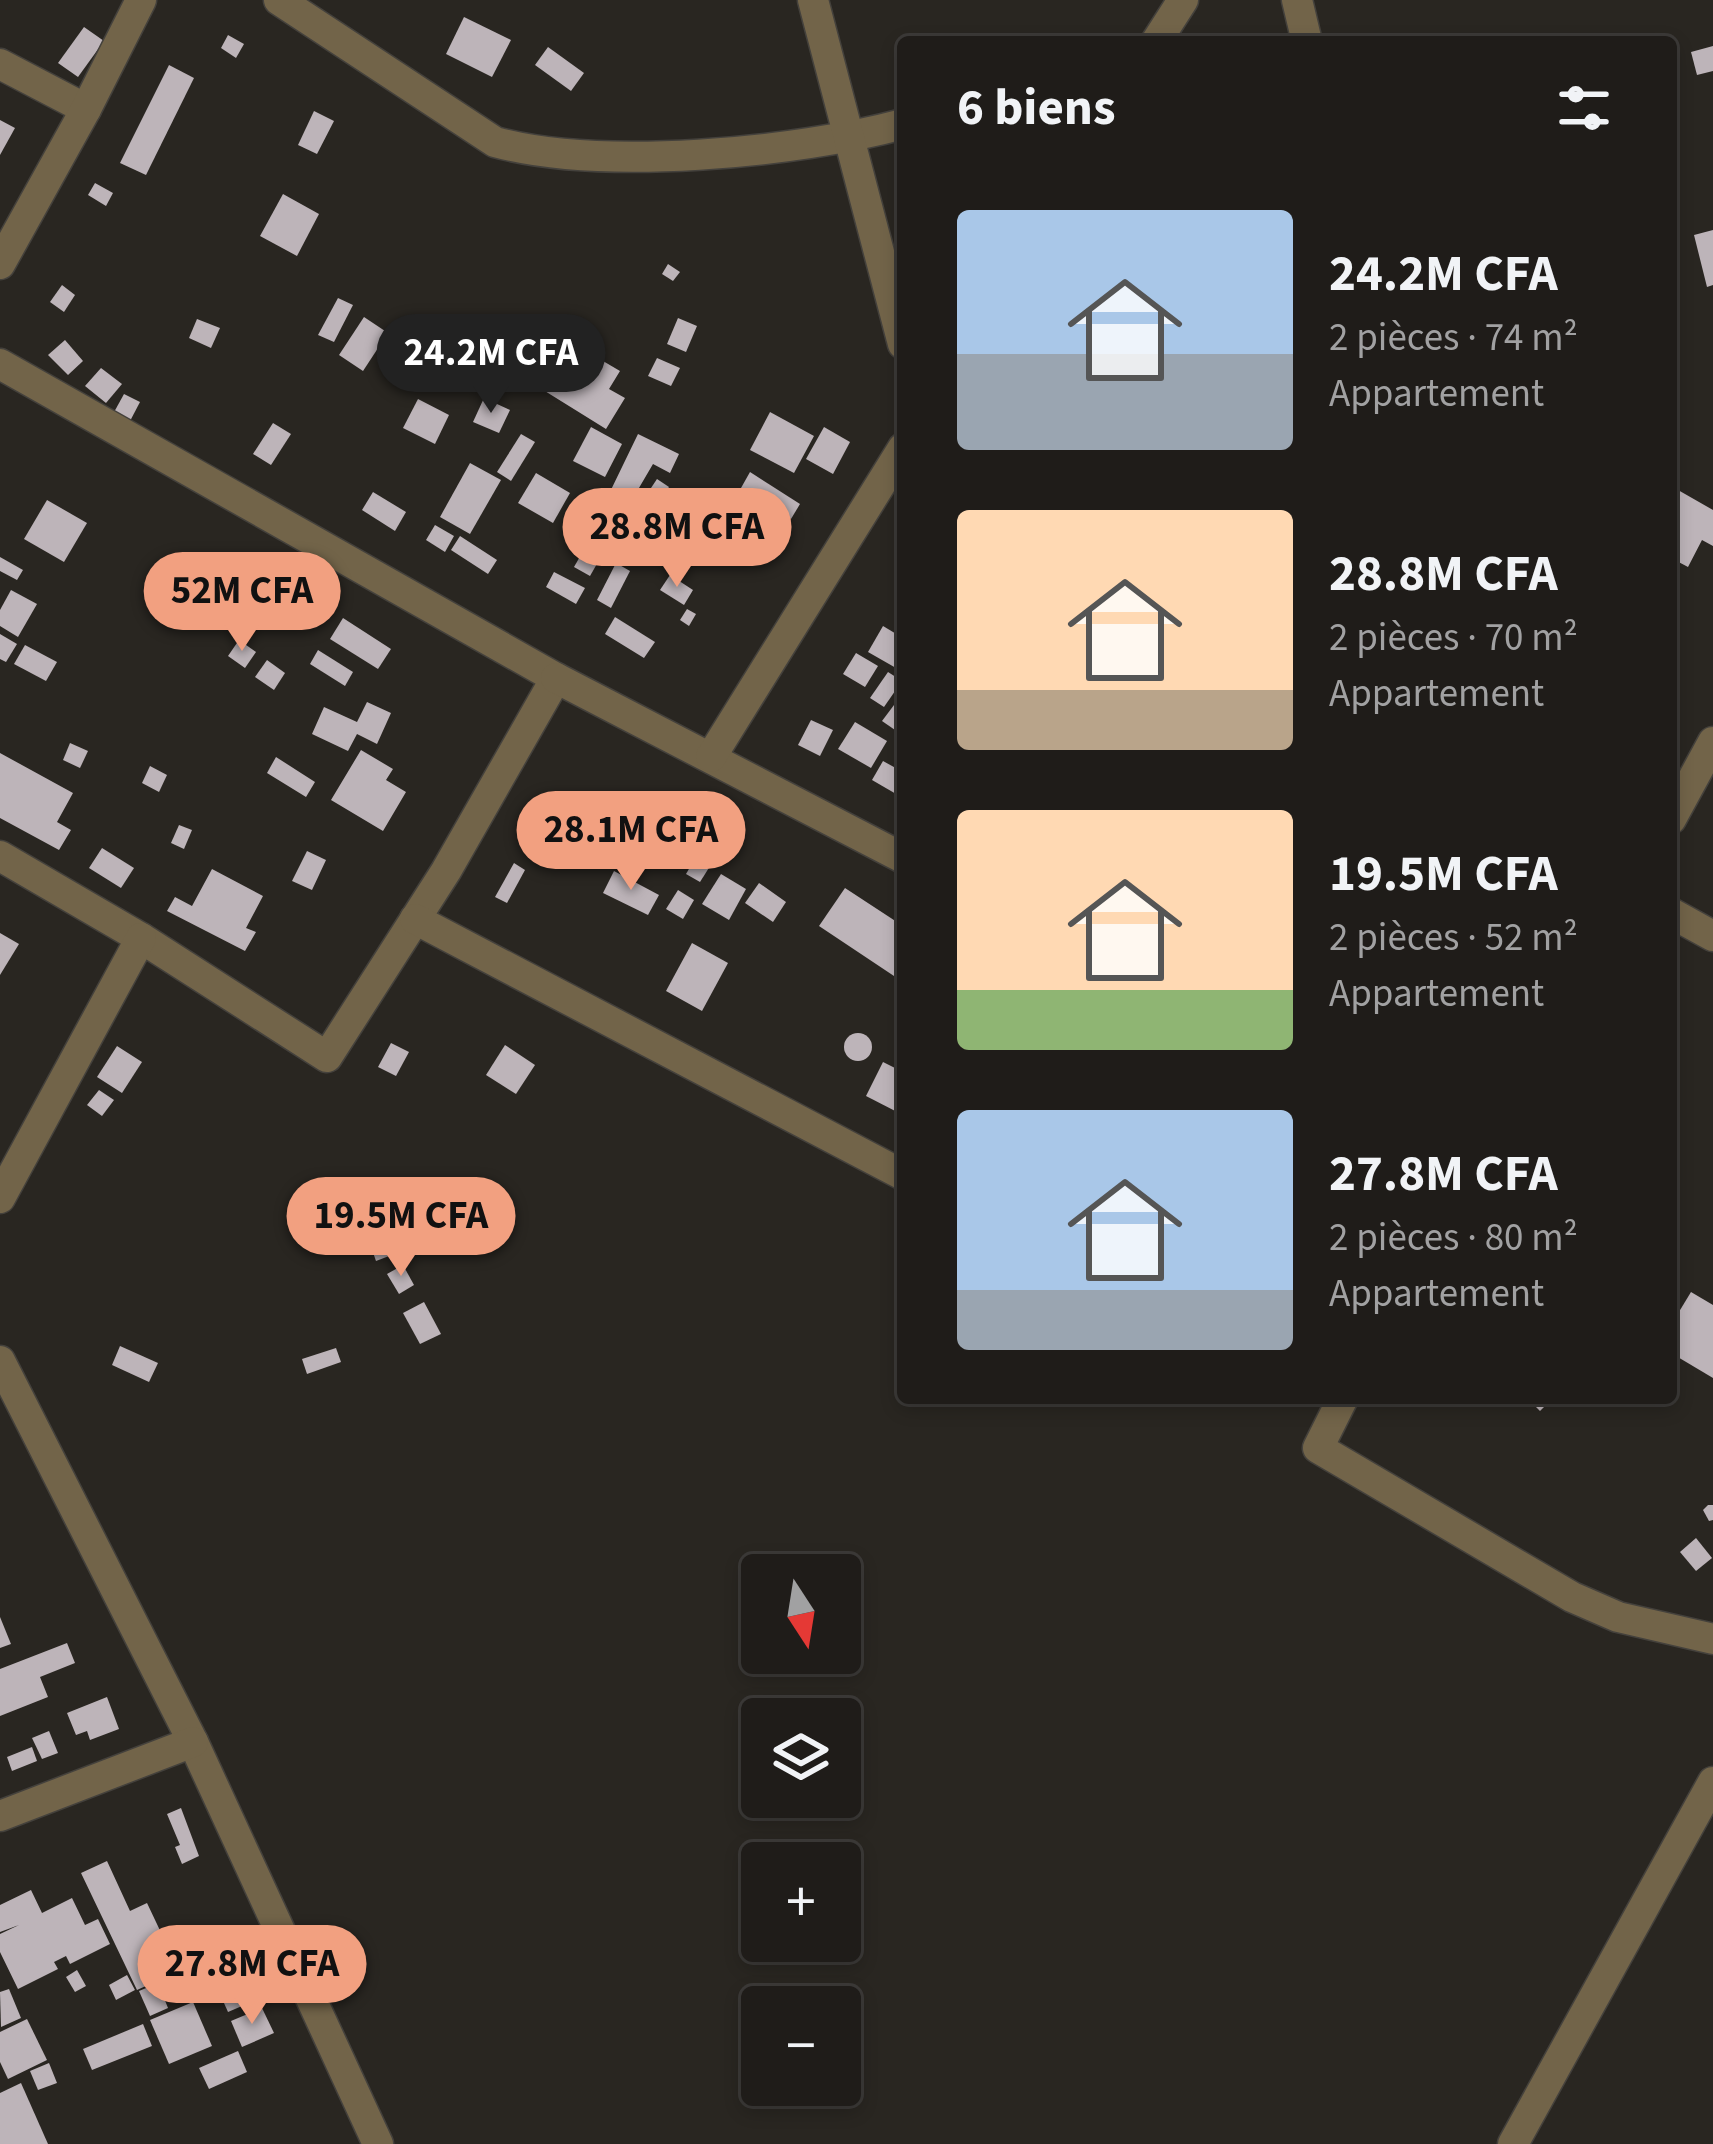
<!DOCTYPE html>
<html lang="fr">
<head>
<meta charset="utf-8">
<style>
  body { margin:0; font-family:"Source Sans 3",sans-serif; background:#272522; color:#f1f3f6; height:100vh; display:flex; flex-direction:column; font-size:45px; white-space:nowrap }
  * { box-sizing:border-box; margin:0 }
  p { font-size:39px; color:#a1a1a2 }
  .icon { flex:none; width:66px; height:66px; fill:none; stroke:currentColor; stroke-width:2; stroke-linecap:round; stroke-linejoin:round }
  .map { position:relative; flex:1; overflow:hidden }
  .details { position:absolute; left:897px; top:36px; width:780px; height:1368px; display:flex; flex-direction:column; background:#1f1c19; border-radius:12px; box-shadow:0 6px 18px #0003,0 0 0 3px #3c3a38 }
  .details>* { flex:none }
  .needle { width:78px; rotate:168deg }
  .tools { position:absolute; left:741px; top:1554px; display:grid; gap:24px }
  .tools a { display:grid; place-items:center; width:120px; height:120px; border-radius:12px; background:#1f1c19; box-shadow:0 6px 18px #0003,0 0 0 3px #3c3a38; font-size:60px }
  .price { position:absolute; translate:-50% -102px; padding:0 27px; border-radius:42px; background:#f2a080; color:#111; font-size:39px; line-height:78px; filter:drop-shadow(0 3px 6px #0008) }
  .price::after { content:''; position:absolute; left:50%; top:72px; width:36px; height:27px; margin-left:-18px; background:inherit; clip-path:polygon(0 0,100% 0,50% 100%) }
  .price.selected { background:#222; color:#fff }
  ul { padding:0; list-style:none }
  li { display:flex; align-items:center; gap:36px; height:300px; padding:0 60px }
  li span { display:grid; place-items:center; flex:none; width:336px; height:240px; border-radius:12px; color:#555 }
  li>.icon { margin-inline-start:auto }
  span .icon { width:144px; height:144px; fill:#fffc; stroke-width:1 }
  li b { font-size:51px }
  h2 { display:flex; justify-content:space-between; align-items:center; height:144px; padding:0 60px; font-size:51px }
  .map>svg:first-child { display:block }
  .building { fill:#bdb4b9 }
  .lines { fill:none; stroke-linecap:round; stroke-linejoin:round }
  .minor-casing { stroke:#44413c; stroke-width:33 }
  .minor { stroke:#726449; stroke-width:30 }
</style>
</head>
<body>
<div class="map">
<svg width="1713" height="2144" viewBox="0 0 1713 2144">
  <rect width="100%" height="100%" fill="#292621"/>
  <g class="building">
    <path d="M464,17L511,40L492,77L446,54Z"/>
    <path d="M84,27L104,41L78,77L58,63Z"/>
    <path d="M228,35L244,44L236,58L221,48Z"/>
    <path d="M1713,46V71L1697,75L1691,52Z"/>
    <path d="M548,47L584,73L571,91L535,65Z"/>
    <path d="M169,65L194,78L146,175L120,163Z"/>
    <path d="M314,111L334,121L317,154L298,145Z"/>
    <path d="M0,120L15,128L0,155Z"/>
    <path d="M95,183L113,193L106,206L88,195Z"/>
    <path d="M283,194L319,214L297,256L260,236Z"/>
    <path d="M1713,230V285L1707,287L1694,235Z"/>
    <path d="M668,264L680,272L673,281L662,274Z"/>
    <path d="M62,285L75,295L64,312L50,302Z"/>
    <path d="M338,298L353,305L334,342L318,335Z"/>
    <path d="M364,317L388,333L363,371L339,355Z"/>
    <path d="M678,318L697,326L686,352L667,344Z"/>
    <path d="M197,319L220,328L211,348L189,338Z"/>
    <path d="M65,340L83,361L68,375L48,355Z"/>
    <path d="M569,341L620,371L609,389L625,398L606,429L540,388Z"/>
    <path d="M657,358L680,368L671,386L648,376Z"/>
    <path d="M101,368L122,384L106,403L85,386Z"/>
    <path d="M124,394L140,402L129,423L113,414Z"/>
    <path d="M484,398L510,410L499,433L473,422Z"/>
    <path d="M418,399L449,415L435,444L403,428Z"/>
    <path d="M770,412L814,436L794,473L750,450Z"/>
    <path d="M273,423L291,434L271,465L253,454Z"/>
    <path d="M591,427L622,444L605,477L573,461Z"/>
    <path d="M824,427L850,442L833,474L806,459Z"/>
    <path d="M521,434L535,442L511,481L497,472Z"/>
    <path d="M638,434L679,454L670,473L653,464L629,505L623,502L607,535L593,527Z"/>
    <path d="M470,463L501,480L470,534L440,517Z"/>
    <path d="M750,472L800,504L791,519L741,488Z"/>
    <path d="M536,473L570,493L553,523L518,503Z"/>
    <path d="M657,479L669,487L655,508L643,500Z"/>
    <path d="M1671,486L1713,510V546L1702,540L1688,567L1671,558Z"/>
    <path d="M373,492L406,512L395,531L362,510Z"/>
    <path d="M47,500L87,523L64,562L24,539Z"/>
    <path d="M638,518L654,528L634,558L619,548Z"/>
    <path d="M435,525L454,536L445,552L426,540Z"/>
    <path d="M460,536L497,560L488,574L451,550Z"/>
    <path d="M590,539L606,548L590,576L574,567Z"/>
    <path d="M0,557L23,570L17,580L0,571Z"/>
    <path d="M616,563L630,571L611,608L597,600Z"/>
    <path d="M554,572L585,588L576,604L546,587Z"/>
    <path d="M670,575L693,590L684,605L660,590Z"/>
    <path d="M11,590L37,604L18,637L0,626V610Z"/>
    <path d="M687,609L696,614L689,626L680,620Z"/>
    <path d="M615,617L655,642L644,658L605,634Z"/>
    <path d="M343,618L391,649L378,669L330,639Z"/>
    <path d="M883,626L903,638V672L868,652Z"/>
    <path d="M0,634L17,644L6,662L0,659Z"/>
    <path d="M239,640L256,652L245,668L228,656Z"/>
    <path d="M25,645L57,662L46,681L14,664Z"/>
    <path d="M318,650L353,672L345,686L310,664Z"/>
    <path d="M856,653L878,666L865,687L843,674Z"/>
    <path d="M267,660L285,673L274,690L255,677Z"/>
    <path d="M888,672L902,681L884,707L870,698Z"/>
    <path d="M903,693V719L895,730L882,721Z"/>
    <path d="M367,702L391,713L377,744L357,734L348,751L312,734L324,707L357,722Z"/>
    <path d="M811,720L833,730L820,756L798,745Z"/>
    <path d="M855,722L887,741L871,768L838,749Z"/>
    <path d="M70,743L88,751L80,768L63,760Z"/>
    <path d="M361,750L393,769L386,780L406,792L383,831L331,800Z"/>
    <path d="M0,753L73,793L57,822L71,830L59,850L0,818Z"/>
    <path d="M276,757L315,782L306,797L267,773Z"/>
    <path d="M883,761L903,772V798L872,780Z"/>
    <path d="M150,766L167,775L159,792L142,783Z"/>
    <path d="M648,809L667,821L653,841L635,829Z"/>
    <path d="M179,825L192,830L184,849L171,843Z"/>
    <path d="M529,825L575,850L565,869L519,844Z"/>
    <path d="M102,848L134,868L121,888L89,868Z"/>
    <path d="M307,851L326,860L312,890L292,881Z"/>
    <path d="M697,855L712,863L700,882L686,874Z"/>
    <path d="M514,863L525,870L507,903L495,897Z"/>
    <path d="M212,869L263,896L246,928L256,932L245,951L167,911L175,897L192,906Z"/>
    <path d="M614,871L659,895L648,915L603,893Z"/>
    <path d="M721,874L746,889L729,920L702,904Z"/>
    <path d="M759,883L786,902L773,922L745,903Z"/>
    <path d="M845,888L903,926V982L819,926Z"/>
    <path d="M678,890L694,900L683,919L666,909Z"/>
    <path d="M0,933L19,944L0,975Z"/>
    <path d="M692,943L728,963L702,1011L666,991Z"/>
    <circle cx="858" cy="1047" r="14"/>
    <path d="M391,1043L409,1052L396,1076L378,1067Z"/>
    <path d="M505,1045L535,1065L516,1094L486,1075Z"/>
    <path d="M117,1046L142,1062L122,1093L97,1077Z"/>
    <path d="M883,1062L903,1072V1115L866,1096Z"/>
    <path d="M99,1090L114,1100L102,1116L87,1105Z"/>
    <path d="M418,1211L422,1224L407,1229L402,1216Z"/>
    <path d="M389,1231L397,1253L376,1261L368,1238Z"/>
    <path d="M403,1265L414,1285L399,1294L387,1274Z"/>
    <path d="M1691,1292L1713,1305V1378L1671,1353V1325Z"/>
    <path d="M424,1302L441,1334L420,1344L403,1313Z"/>
    <path d="M120,1346L158,1363L149,1382L112,1365Z"/>
    <path d="M336,1348L341,1362L307,1374L302,1359Z"/>
    <path d="M1527,1398H1553L1540,1411Z"/>
    <path d="M1708,1505H1713V1520L1709,1521L1703,1510Z"/>
    <path d="M1696,1538L1712,1558L1696,1571L1680,1552Z"/>
    <path d="M0,1617L11,1644L0,1648Z"/>
    <path d="M67,1643L75,1663L40,1677L48,1697L0,1716V1669Z"/>
    <path d="M107,1697L119,1729L90,1740L87,1731L76,1735L67,1713Z"/>
    <path d="M49,1731L58,1753L42,1759L32,1738Z"/>
    <path d="M32,1747L37,1761L12,1771L7,1757Z"/>
    <path d="M181,1808L199,1856L182,1864L175,1847L180,1845L167,1814Z"/>
    <path d="M107,1861L130,1911L147,1903L174,1960L154,1970L159,1980L137,1990L81,1873Z"/>
    <path d="M31,1890L42,1913L72,1898L85,1925L98,1919L110,1944L70,1964L66,1956L54,1962L58,1969L18,1989L0,1952V1934L19,1925L0,1932V1905Z"/>
    <path d="M77,1970L86,1986L75,1992L66,1977Z"/>
    <path d="M249,1970L261,1998L228,2012L216,1985Z"/>
    <path d="M127,1975L135,1990L116,2000L109,1985Z"/>
    <path d="M158,1983L168,2008L150,2016L139,1991Z"/>
    <path d="M9,1989L21,2018L1,2027L0,1992Z"/>
    <path d="M193,2002L212,2046L169,2064L150,2020Z"/>
    <path d="M262,2008L274,2033L242,2047L231,2021Z"/>
    <path d="M27,2019L47,2060L8,2079L0,2062V2032Z"/>
    <path d="M143,2024L152,2046L92,2070L83,2049Z"/>
    <path d="M238,2051L247,2072L209,2089L199,2068Z"/>
    <path d="M49,2063L57,2083L38,2090L30,2071Z"/>
    <path d="M21,2083L48,2144H0V2093Z"/>
  </g>
  <g class="lines">
    <defs>
      <g id="minor">
        <path d="M279,0L495,142C601,171 796,153 903,124"/>
        <path d="M813,0L903,344"/>
        <path d="M1297,0L1307,42"/>
        <path d="M1156,42L1183,0"/>
        <path d="M0,64L86,109"/>
        <path d="M0,264L86,109L141,0"/>
        <path d="M0,364L556,678L446,871L327,1057L141,938L0,856"/>
        <path d="M556,678L903,858"/>
        <path d="M711,757L903,448"/>
        <path d="M1671,819L1713,742"/>
        <path d="M1671,913L1713,936"/>
        <path d="M415,919L903,1175"/>
        <path d="M0,1198L141,938"/>
        <path d="M0,1361L193,1742L378,2144"/>
        <path d="M1343,1398L1318,1448L1572,1597L1618,1617L1713,1639"/>
        <path d="M0,1816L193,1742"/>
        <path d="M1513,2144L1713,1782"/>
      </g>
    </defs>
    <use href="#minor" class="minor-casing"/>
    <use href="#minor" class="minor"/>
  </g>
</svg>
<div class="tools">
<a><svg class="needle" viewBox="-14 -14 28 28"><path d="M0-13l5 13h-10z" fill="#e53935"/><path d="M0 13l5-13h-10z" fill="#a1a1a2"/></svg></a>
<a><svg class="icon" aria-label="layers" viewBox="0 0 24 24"><path d="M12 4l9 5-9 5-9-5zM3 14l9 5 9-5"/></svg></a>
<a>+</a>
<a>−</a>
</div>
<b class="price selected" style="left:491px;top:416px">24.2M CFA</b>
<b class="price" style="left:677px;top:590px">28.8M CFA</b>
<b class="price" style="left:242px;top:654px">52M CFA</b>
<b class="price" style="left:631px;top:893px">28.1M CFA</b>
<b class="price" style="left:401px;top:1279px">19.5M CFA</b>
<b class="price" style="left:252px;top:2027px">27.8M CFA</b>
<section class="details">
<h2>6 biens<svg class="icon" aria-label="filters" viewBox="0 0 24 24"><path d="M4 7h16M4 17h16"/><circle cx="9" cy="7" r="2"/><circle cx="15" cy="17" r="2"/></svg></h2>
<ul>
<li><span style="background:linear-gradient(#a9c7e8 60%,#9aa5b1 0)"><svg class="icon" aria-label="home" viewBox="0 0 24 24"><path d="M3 11l9-7 9 7M6 9v11h12V9"/></svg></span><div><b>24.2M CFA</b><p>2 pièces · 74 m²</p><p>Appartement</p></div></li>
<li><span style="background:linear-gradient(#ffd9b3 75%,#b9a48a 0)"><svg class="icon" aria-label="home" viewBox="0 0 24 24"><path d="M3 11l9-7 9 7M6 9v11h12V9"/></svg></span><div><b>28.8M CFA</b><p>2 pièces · 70 m²</p><p>Appartement</p></div></li>
<li><span style="background:linear-gradient(#ffd9b3 75%,#8fb573 0)"><svg class="icon" aria-label="home" viewBox="0 0 24 24"><path d="M3 11l9-7 9 7M6 9v11h12V9"/></svg></span><div><b>19.5M CFA</b><p>2 pièces · 52 m²</p><p>Appartement</p></div></li>
<li><span style="background:linear-gradient(#a9c7e8 75%,#9aa5b1 0)"><svg class="icon" aria-label="home" viewBox="0 0 24 24"><path d="M3 11l9-7 9 7M6 9v11h12V9"/></svg></span><div><b>27.8M CFA</b><p>2 pièces · 80 m²</p><p>Appartement</p></div></li>
</ul>
</section>
</div>
</body>
</html>
